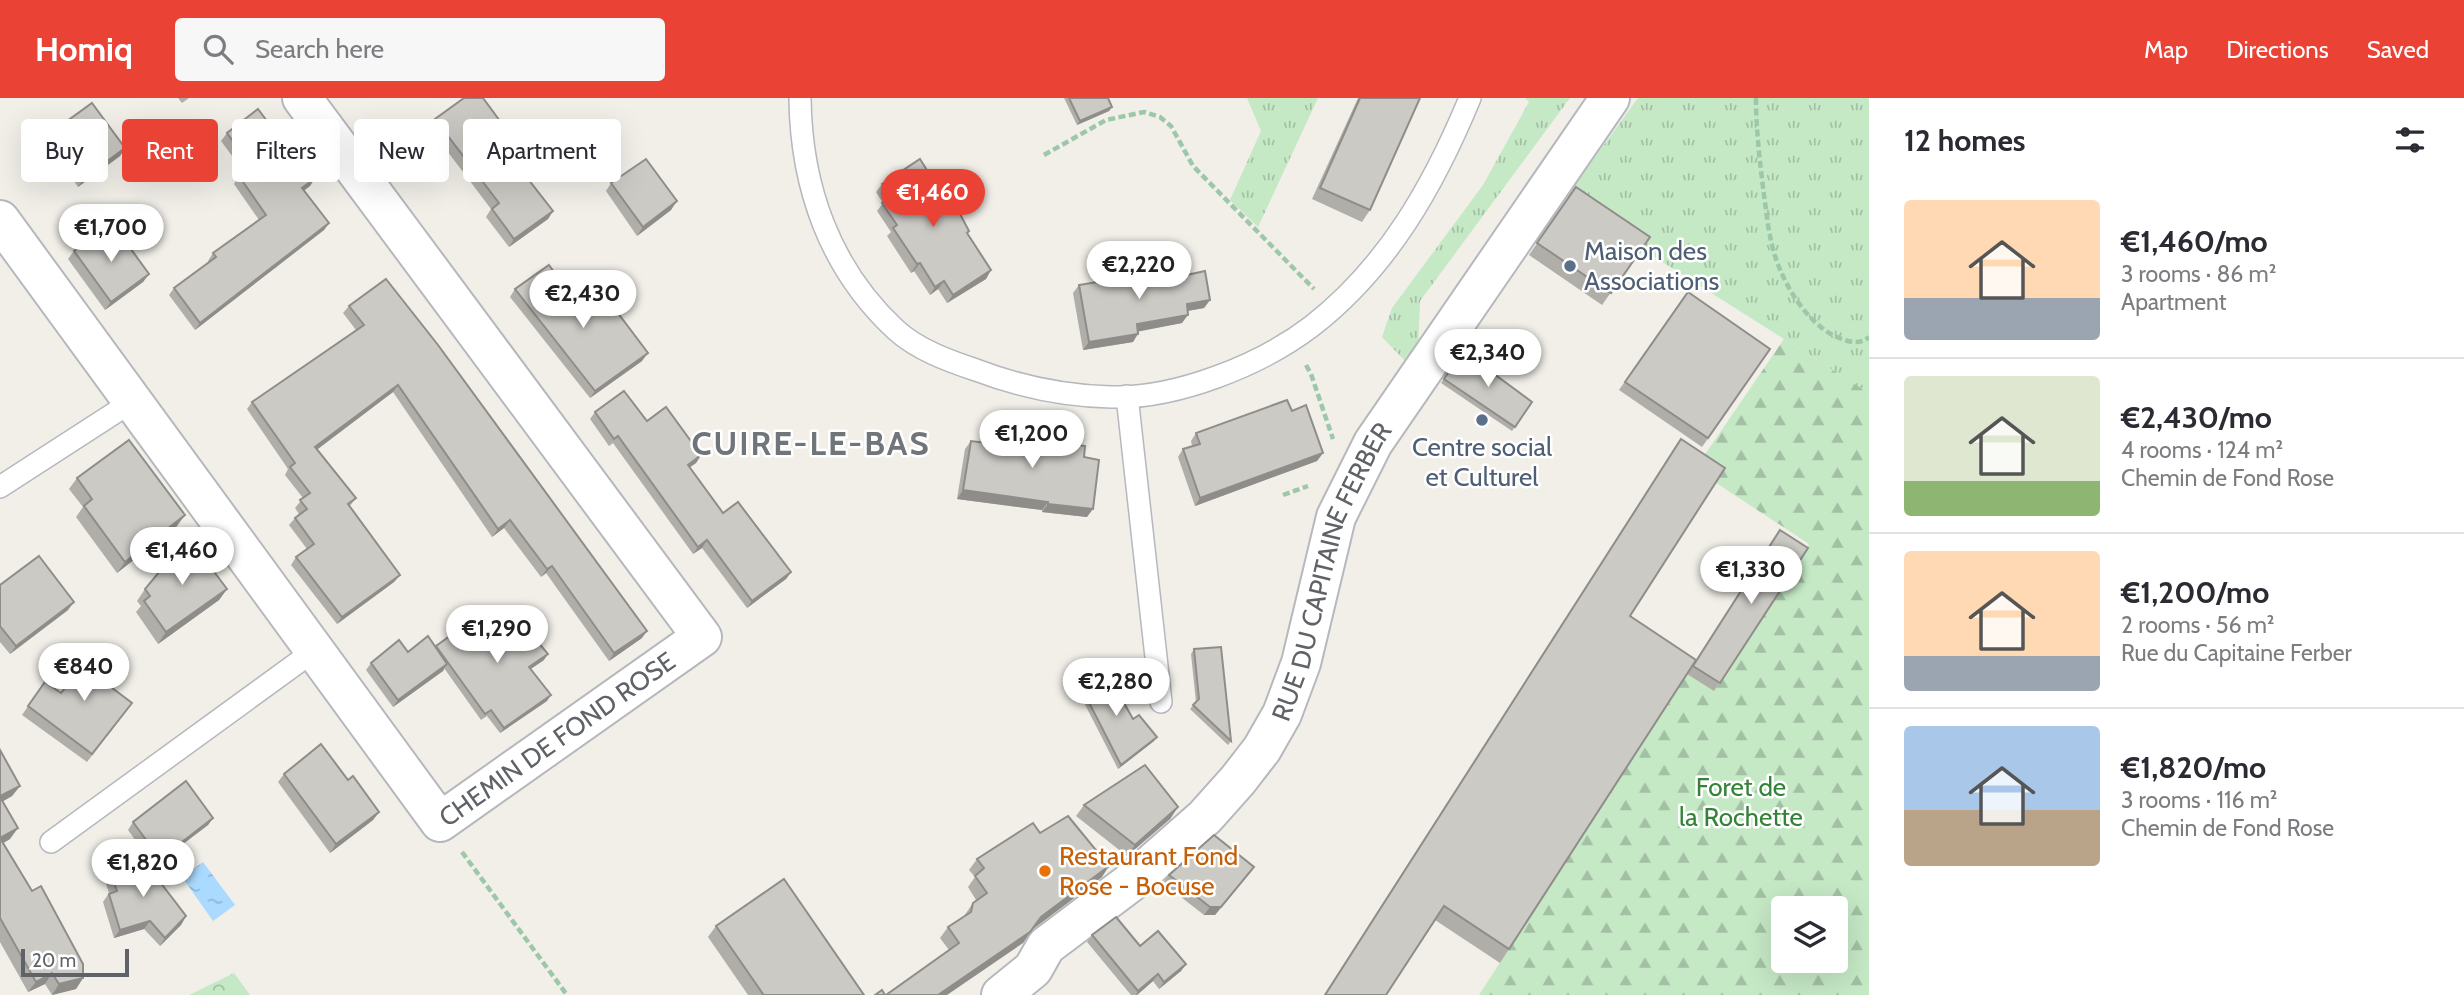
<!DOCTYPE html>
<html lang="en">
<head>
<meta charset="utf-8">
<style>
  body { margin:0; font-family:Cabin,sans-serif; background:#f7f7f7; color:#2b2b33; height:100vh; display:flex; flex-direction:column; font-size:26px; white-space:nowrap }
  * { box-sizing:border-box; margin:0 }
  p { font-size:23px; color:#7c7c81 }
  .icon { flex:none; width:38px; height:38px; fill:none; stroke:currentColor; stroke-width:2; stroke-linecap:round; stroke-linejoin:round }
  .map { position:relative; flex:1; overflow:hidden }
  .details { display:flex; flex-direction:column; background:#fff; width:595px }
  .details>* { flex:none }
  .guide { position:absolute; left:21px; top:21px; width:665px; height:63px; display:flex; gap:14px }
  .tools { position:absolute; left:1771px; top:798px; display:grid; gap:14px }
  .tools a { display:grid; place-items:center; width:77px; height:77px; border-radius:7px; background:#fff; box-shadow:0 7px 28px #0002; font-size:35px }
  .scale { position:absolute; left:21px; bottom:18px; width:108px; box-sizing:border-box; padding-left:7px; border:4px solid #5f6368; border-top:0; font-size:19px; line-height:24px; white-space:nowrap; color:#5f6368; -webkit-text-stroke:5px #fff; paint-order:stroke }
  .price { position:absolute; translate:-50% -60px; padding:0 16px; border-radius:24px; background:#fff; color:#222; font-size:23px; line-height:46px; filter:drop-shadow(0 2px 4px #0008) }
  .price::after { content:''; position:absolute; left:50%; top:42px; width:21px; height:16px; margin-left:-10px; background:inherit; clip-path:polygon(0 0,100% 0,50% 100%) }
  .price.active { background:#ea4335; color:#fff }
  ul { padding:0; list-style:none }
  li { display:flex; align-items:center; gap:21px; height:175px; padding:0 35px }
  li+li { border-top:2px solid #e1e1e2 }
  li span { display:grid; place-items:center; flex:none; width:196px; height:140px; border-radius:7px; color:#555 }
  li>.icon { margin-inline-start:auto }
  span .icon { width:84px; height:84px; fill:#fffc; stroke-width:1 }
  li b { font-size:30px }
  h2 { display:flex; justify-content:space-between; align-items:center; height:84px; padding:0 35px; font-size:30px }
  .pill { padding:0 24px; border-radius:7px; background:#fff; box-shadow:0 7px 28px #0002; font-size:24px; line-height:63px }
  .pill.active { background:#ea4335; color:#fff }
  header { display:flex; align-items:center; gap:42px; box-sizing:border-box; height:98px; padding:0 35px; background:#ea4335; color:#fff }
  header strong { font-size:33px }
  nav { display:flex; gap:38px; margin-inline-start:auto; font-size:24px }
  .search { width:490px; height:63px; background:#f7f7f7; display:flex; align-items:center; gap:18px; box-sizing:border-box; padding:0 24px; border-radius:7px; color:#7c7c81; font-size:26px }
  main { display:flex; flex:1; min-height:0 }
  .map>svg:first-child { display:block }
  .grass { fill:url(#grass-tufts) }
  .forest { fill:url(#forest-firs); fill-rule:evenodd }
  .park { fill:url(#park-crowns) }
  .water { fill:url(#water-ripples) }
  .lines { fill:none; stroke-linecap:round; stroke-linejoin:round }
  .service-casing { stroke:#b5b8bc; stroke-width:24 }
  .minor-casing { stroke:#b5b8bc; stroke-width:42 }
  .path { stroke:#9cc7a9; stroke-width:4.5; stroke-dasharray:7 3.5; stroke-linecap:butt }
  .service { stroke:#fff; stroke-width:21 }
  .minor { stroke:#fff; stroke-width:38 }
  .wall { fill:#afaea9 }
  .shaded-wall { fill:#8f8d8a }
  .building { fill:#cccac5; stroke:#8f8d8a; stroke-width:2 }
  .service-dot { fill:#5c6f8a; stroke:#fff; stroke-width:2.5 }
  .food-dot { fill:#e8710a; stroke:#fff; stroke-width:2.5 }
  .labels { text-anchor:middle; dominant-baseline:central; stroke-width:5; stroke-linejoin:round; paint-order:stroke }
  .service-label { font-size:26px; fill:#4e5e75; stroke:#fff; text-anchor:start }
  .street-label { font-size:26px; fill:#5f6368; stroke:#fff }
  .park-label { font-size:26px; fill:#348238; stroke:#fff }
  .food-label { font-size:26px; fill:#c56008; stroke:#fff; text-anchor:start }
  .district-label { font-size:33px; font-weight:bold; letter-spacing:2px; fill:#70757a; stroke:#fff }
</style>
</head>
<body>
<header>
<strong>Homiq</strong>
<div class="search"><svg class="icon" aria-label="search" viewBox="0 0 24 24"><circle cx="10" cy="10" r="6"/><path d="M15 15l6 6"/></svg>Search here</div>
<nav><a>Map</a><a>Directions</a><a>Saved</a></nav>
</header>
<main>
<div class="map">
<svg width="1869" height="897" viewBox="0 0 1869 897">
  <defs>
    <pattern id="grass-tufts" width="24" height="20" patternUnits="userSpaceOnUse" patternTransform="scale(1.75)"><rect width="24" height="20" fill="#c5e8c5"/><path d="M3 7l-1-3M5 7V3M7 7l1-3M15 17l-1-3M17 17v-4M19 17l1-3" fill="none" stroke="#a3c0a4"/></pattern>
    <pattern id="forest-firs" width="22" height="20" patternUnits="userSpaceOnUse" patternTransform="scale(1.75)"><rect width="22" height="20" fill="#c5e8c5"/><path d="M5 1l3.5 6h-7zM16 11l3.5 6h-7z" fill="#a3c0a4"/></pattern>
    <pattern id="park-crowns" width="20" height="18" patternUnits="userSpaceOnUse" patternTransform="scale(1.75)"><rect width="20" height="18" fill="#c5e8c5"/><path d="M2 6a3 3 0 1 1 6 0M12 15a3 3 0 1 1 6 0" fill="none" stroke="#a3c0a4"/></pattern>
    <pattern id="water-ripples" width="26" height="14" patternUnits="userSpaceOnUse" patternTransform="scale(1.75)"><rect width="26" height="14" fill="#aadaff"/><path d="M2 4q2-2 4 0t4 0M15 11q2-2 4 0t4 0" fill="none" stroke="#8eb4d2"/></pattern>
  </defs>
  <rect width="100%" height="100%" fill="#f1efe8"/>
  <g class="grass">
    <path d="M1247,0H1318L1258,129L1230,102L1261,33Z"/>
    <path d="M1525,0H1570L1420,203L1418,251L1407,265L1382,239L1392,210L1483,87L1529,4Z"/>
    <path d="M1638,0H1869V295L1642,151L1566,99Z"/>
  </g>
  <path class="forest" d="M1784,241L1869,295V897H1479L1687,576L1802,458L1809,446L1695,371ZM1783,810H1836V863H1783Z"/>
  <path class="park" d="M234,875L250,897H189Z"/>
  <path class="water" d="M203,764L235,807L213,823L182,779Z"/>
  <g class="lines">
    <defs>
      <g id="service">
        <path d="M800,0C801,89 830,171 896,232C918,252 949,263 976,272C1018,288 1066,298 1111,299C1176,301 1261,267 1312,228C1388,169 1434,87 1470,0"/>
        <path d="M1127,298L1161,604"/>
        <path d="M0,389L133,303"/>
        <path d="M51,744L315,552"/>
      </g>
      <g id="minor">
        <path id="s1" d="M0,122L440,724L702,539L302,0"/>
        <path id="s2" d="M1001,897L1033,871L1046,848L1131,784L1205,719L1238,682L1262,651L1282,616L1301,565L1336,419L1373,345L1610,0"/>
      </g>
    </defs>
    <use href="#service" class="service-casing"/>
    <use href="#minor" class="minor-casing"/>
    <g class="path">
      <path d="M1756,0C1756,33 1760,65 1764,97C1767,118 1769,141 1776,161C1786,190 1809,228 1839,240C1849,244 1860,247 1869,239"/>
      <path d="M1044,57L1106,22L1144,14L1160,19L1171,28L1193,68L1314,191"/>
      <path d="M1306,267L1311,276L1333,341"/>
      <path d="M1283,397L1308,388"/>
      <path d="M462,754L567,897"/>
    </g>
    <use href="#service" class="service"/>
    <use href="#minor" class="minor"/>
  </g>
  <g class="wall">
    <path d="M178,0H189L182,5Z"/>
    <path d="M1064,0H1108L1112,9L1109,13L1077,27Z"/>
    <path d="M1358,0H1420L1370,112L1362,124L1312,101Z"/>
    <path d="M435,21L511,38L502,48L553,113L548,121L509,149L486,119L491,111L429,29Z"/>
    <path d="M270,27L315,80L310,88L304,92L329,125L324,132L195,232L169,197L174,190L209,164L208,163L213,155L259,122L234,86L239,78L244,74L221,43L227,35Z"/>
    <path d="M52,34L125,50L120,58L78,89L46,42Z"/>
    <path d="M611,85L671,112L637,138L606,93Z"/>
    <path d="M882,86L967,135L991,172L986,181L947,205L938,191L930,197L914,173L911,175L887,138L891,134L877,113L883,105L876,94Z"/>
    <path d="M1576,89L1650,139L1602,207L1529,157Z"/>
    <path d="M124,151L149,176L143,184L105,212L68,161L74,153Z"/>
    <path d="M1182,178L1210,202L1204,210L1188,213L1182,225L1138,233L1133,244L1083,252L1073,195L1079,187Z"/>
    <path d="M515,191L586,218L642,263L590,300L510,199Z"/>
    <path d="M1688,194L1770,251L1702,349L1619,292Z"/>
    <path d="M349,208L642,540L609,563L546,475L541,479L504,430L492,439L393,294L317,351L356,400L349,409L400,477L394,484L337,526L291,467L296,459L307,451L289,427L295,420L299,416L295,410L303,400L285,377L288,371L247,311L252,304L356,232L343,215Z"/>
    <path d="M1463,253L1532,304L1512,333L1441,285Z"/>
    <path d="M1292,313L1323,355L1317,363L1195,408L1178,359L1183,351L1192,348L1191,343L1196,335Z"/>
    <path d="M595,314L647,323L701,357L696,365L690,369L723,415L791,474L786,481L747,510L702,450L693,456L613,345L609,348L590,321Z"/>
    <path d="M989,333L1084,359L1087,419L1042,414V412L957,401L965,351L971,343L983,345V341Z"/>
    <path d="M1681,341L1630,518L1696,562L1808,450L1714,593L1687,576L1500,865L1435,822L1386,897H1324Z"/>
    <path d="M77,380L177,428L117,475L76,419L83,409L69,391Z"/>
    <path d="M0,487L68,512L10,556L0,544Z"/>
    <path d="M145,491H227L219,502L158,546L136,514L141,508L137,503Z"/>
    <path d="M498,527L544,562L530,571L547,603L500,635L487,618L481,622L444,570L443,573L393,609L366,572L371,565L408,554L436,549Z"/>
    <path d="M1194,551L1231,643L1228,647L1190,611L1196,604L1191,556Z"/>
    <path d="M45,584L61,595L107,586L126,613L87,664L22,617Z"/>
    <path d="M1079,585L1133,621L1154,643L1118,671L1076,589Z"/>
    <path d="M0,652L20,688L12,698L3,703L10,741L3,745L83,880L76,891L52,897L45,886L28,894L0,844Z"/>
    <path d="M284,676L348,682L379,714L373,722L330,755L278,684Z"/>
    <path d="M1084,707L1178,709L1170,721L1127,758L1076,718Z"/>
    <path d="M213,720L208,727L154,768L128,732L133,724Z"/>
    <path d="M1040,735L1102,779L1033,831L1023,845L949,852L940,840L948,829L964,818L973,805L976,802L968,789L975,779L969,772L977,761Z"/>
    <path d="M109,771L186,818L181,827L160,848L144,831L114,840L103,804L109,795L104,779Z"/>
    <path d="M1169,777H1248L1215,817H1204L1163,785Z"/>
    <path d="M716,828L864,897H748L708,839Z"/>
    <path d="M1092,837L1140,848L1186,866L1181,873L1159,891L1153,883L1137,897H1131L1087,844Z"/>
  </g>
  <g class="shaded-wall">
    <path d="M1112,9L1109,13L1077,27L1080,23Z"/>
    <path d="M511,38L505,46L495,54L500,45Z"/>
    <path d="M125,50L120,58L78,89L83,81Z"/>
    <path d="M315,80L310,88L297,98L302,90Z"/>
    <path d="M677,103L671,112L637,138L643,129Z"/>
    <path d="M553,113L548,121L509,149L514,141Z"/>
    <path d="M329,125L324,132L195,232L200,225Z"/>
    <path d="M920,165L914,173L911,175L917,166Z"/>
    <path d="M991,172L986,181L947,205L953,197Z"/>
    <path d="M149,176L143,184L105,212L111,204Z"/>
    <path d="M944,183L938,191L930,197L935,189Z"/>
    <path d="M1210,202L1204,210L1181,214L1187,206Z"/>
    <path d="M1188,217L1182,225L1131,235L1137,226Z"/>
    <path d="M1138,236L1133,244L1083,252L1089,244Z"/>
    <path d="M648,255L642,263L590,300L595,293Z"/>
    <path d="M398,287L393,294L310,357L315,349Z"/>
    <path d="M1323,355L1317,363L1195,408L1200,400Z"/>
    <path d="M701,357L696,365L683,374L688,367Z"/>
    <path d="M963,392L1048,404L1042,412L957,401Z"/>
    <path d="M1048,406L1093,411L1087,419L1042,414Z"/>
    <path d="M185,417L177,428L117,475L125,464Z"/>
    <path d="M510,422L504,430L492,439L498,431Z"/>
    <path d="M707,442L702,450L693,456L698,449Z"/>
    <path d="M552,468L546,475L541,479L547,471Z"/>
    <path d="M791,474L786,481L747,510L752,503Z"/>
    <path d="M400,477L394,484L337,526L342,519Z"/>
    <path d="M227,491L219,502L158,546L166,534Z"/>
    <path d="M74,504L68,512L10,556L16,548Z"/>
    <path d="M647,533L642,540L609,563L614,555Z"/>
    <path d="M548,556L544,562L525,575L529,569Z"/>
    <path d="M447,566L443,573L393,609L398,602Z"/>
    <path d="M551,597L547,603L500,635L504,630Z"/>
    <path d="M1157,639L1154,643L1118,671L1121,667Z"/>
    <path d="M20,688L12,698L0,705V698Z"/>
    <path d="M1178,709L1170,721L1127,758L1135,747Z"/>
    <path d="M379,714L373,722L330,755L336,746Z"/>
    <path d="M213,720L208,727L154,768L160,761Z"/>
    <path d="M18,730L10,741L0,747V740Z"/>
    <path d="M1109,768L1102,779L1033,831L1041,819Z"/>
    <path d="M1254,769L1215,817H1204L1210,809Z"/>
    <path d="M186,818L181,827L160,848L165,840Z"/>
    <path d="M150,823L144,831L114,840L120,832Z"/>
    <path d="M1030,834L1023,845L947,897H938Z"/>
    <path d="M1186,866L1181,873L1159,891L1164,884Z"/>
    <path d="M52,875L45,886L28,894L36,884Z"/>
    <path d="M1158,876L1153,883L1137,897H1136L1138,893Z"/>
    <path d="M83,880L76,891L52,897L59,886Z"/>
  </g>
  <g class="building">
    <path d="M464,0H483L511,38L500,45L553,113L514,141L492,111L499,105L435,21Z"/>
    <path d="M1069,0H1108L1112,9L1080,23Z"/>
    <path d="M1360,0H1420L1370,112L1320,90Z"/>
    <path d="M92,5L125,50L83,81L52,34Z"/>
    <path d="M258,11L270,27L277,23L311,70L308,72L315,80L302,90L329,125L200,225L174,190L216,159L213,155L266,117L239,78L251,68L227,35Z"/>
    <path d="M646,61L677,103L643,129L611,85Z"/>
    <path d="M920,61L943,98L946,96L959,114L969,133L967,135L991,172L953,197L944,183L935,189L920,165L917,166L893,130L897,127L882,105L890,99L882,86Z"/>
    <path d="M1576,89L1650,139L1611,195L1537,145Z"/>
    <path d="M108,128L124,151L128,147L149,176L111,204L74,153Z"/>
    <path d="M549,167L586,218L608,202L648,255L595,293L515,191Z"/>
    <path d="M1181,170L1182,178L1205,173L1210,202L1187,206L1188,217L1137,226L1138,236L1089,244L1079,187Z"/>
    <path d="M386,181L438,247L647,533L614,555L552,468L547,471L510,422L498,431L398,287L315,349L356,400L348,406L400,477L342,519L296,459L314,446L295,420L307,411L300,402L310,395L290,369L295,365L252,304L364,227L349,208Z"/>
    <path d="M1688,194L1770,251L1708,340L1625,284Z"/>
    <path d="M1463,253L1532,304L1515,329L1444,281Z"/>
    <path d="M624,293L647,323L666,309L701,357L688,367L723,415L738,404L791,474L752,503L707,442L698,449L618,338L614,341L595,314Z"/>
    <path d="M1287,302L1292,313L1306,307L1323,355L1200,400L1183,351L1200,346L1196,335Z"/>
    <path d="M989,333L1085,348L1084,359L1099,362L1093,411L1048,406V404L963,392L971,343L987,345Z"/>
    <path d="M1681,341L1725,370L1630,518L1696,562L1509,851L1444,808L1386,897H1325Z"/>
    <path d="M129,342L185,417L125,464L84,408L92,401L77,380Z"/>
    <path d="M1780,432L1808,450L1720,585L1693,568Z"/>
    <path d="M188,439L227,491L166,534L144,503L150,498L145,491Z"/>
    <path d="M39,458L74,504L16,548L0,528V487Z"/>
    <path d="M486,512L498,527L514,515L548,556L529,569L551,597L504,630L491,612L485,616L436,548Z"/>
    <path d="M428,538L447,566L398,602L371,565L399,542L408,554Z"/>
    <path d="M1221,549L1231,643L1193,607L1199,601L1194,551Z"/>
    <path d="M97,551L120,568L107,586L132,605L92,656L28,608L45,584L61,595Z"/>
    <path d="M1106,573L1133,621L1139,617L1157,639L1121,667L1079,585Z"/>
    <path d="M321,646L348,682L353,678L379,714L336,746L284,676Z"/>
    <path d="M0,652L20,688L0,698Z"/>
    <path d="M1145,667L1178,709L1135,747L1084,707Z"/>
    <path d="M186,683L213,720L160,761L133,724Z"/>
    <path d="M0,699L18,730L0,740L32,793L41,788L83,866V880L59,886L52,875L36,884L0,820Z"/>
    <path d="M1068,718L1109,768L1041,819L1030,834L938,897H886L959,845L948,829L971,814L973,805L987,795L975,778L984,770L977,761L1033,725L1040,735Z"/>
    <path d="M1214,737L1254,769L1221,809H1210L1169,777Z"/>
    <path d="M144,763L186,818L165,840L150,823L120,832L109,796L117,793L109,771Z"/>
    <path d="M784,781L864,897H762L763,896L716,828Z"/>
    <path d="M1116,819L1140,848L1158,833L1186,866L1164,884L1158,876L1138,893L1092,837Z"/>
    <path d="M882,892L885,897H875Z"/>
  </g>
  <g class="service-dot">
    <circle cx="1570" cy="168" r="7"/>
    <circle cx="1482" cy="322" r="7"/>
  </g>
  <circle class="food-dot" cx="1045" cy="773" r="7"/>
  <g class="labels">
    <g class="service-label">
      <text x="1584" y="153">Maison des<tspan x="1584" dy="30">Associations</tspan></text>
      <text x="1482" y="349" text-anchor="middle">Centre social<tspan x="1482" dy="30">et Culturel</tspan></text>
    </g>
    <g class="street-label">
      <text stroke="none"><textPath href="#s2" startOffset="553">RUE DU CAPITAINE FERBER</textPath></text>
      <text stroke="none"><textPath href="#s1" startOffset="889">CHEMIN DE FOND ROSE</textPath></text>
    </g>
    <g class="park-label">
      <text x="1741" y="689">Foret de<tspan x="1741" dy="30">la Rochette</tspan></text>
    </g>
    <g class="food-label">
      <text x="1059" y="758">Restaurant Fond<tspan x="1059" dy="30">Rose - Bocuse</tspan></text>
    </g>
    <g class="district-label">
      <text x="811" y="345">CUIRE-LE-BAS</text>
    </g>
  </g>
</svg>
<div class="tools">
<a><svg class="icon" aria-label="layers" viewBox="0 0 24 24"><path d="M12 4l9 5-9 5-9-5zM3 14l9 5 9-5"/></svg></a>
</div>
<div class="scale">20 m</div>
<b class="price active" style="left:933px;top:131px">€1,460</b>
<b class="price" style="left:111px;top:166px">€1,700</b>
<b class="price" style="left:1139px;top:203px">€2,220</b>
<b class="price" style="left:583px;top:232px">€2,430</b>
<b class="price" style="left:1488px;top:291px">€2,340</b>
<b class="price" style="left:1032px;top:372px">€1,200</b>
<b class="price" style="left:182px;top:489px">€1,460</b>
<b class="price" style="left:1751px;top:508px">€1,330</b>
<b class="price" style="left:497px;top:567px">€1,290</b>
<b class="price" style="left:84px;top:605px">€840</b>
<b class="price" style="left:1116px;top:620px">€2,280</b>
<b class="price" style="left:143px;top:801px">€1,820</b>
<div class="guide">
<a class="pill">Buy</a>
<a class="pill active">Rent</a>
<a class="pill">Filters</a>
<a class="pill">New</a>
<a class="pill">Apartment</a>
</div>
</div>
<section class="details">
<h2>12 homes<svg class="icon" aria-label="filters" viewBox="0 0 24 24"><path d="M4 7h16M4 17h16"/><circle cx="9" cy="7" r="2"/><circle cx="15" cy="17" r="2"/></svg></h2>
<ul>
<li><span style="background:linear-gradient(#ffd9b3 70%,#9aa5b1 0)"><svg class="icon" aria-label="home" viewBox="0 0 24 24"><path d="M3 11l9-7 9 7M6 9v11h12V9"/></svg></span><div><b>€1,460/mo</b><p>3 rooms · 86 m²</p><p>Apartment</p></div></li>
<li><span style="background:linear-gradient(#dfe7d0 75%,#8fb573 0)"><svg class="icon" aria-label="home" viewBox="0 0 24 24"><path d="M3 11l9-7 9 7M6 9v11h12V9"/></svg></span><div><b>€2,430/mo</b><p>4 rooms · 124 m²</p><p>Chemin de Fond Rose</p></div></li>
<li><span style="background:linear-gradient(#ffd9b3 75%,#9aa5b1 0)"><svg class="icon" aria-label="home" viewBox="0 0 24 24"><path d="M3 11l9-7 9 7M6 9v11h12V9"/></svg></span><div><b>€1,200/mo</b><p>2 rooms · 56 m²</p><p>Rue du Capitaine Ferber</p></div></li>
<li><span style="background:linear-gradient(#a9c7e8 60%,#b9a48a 0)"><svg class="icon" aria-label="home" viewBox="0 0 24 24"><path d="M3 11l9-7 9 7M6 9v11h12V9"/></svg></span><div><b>€1,820/mo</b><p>3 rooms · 116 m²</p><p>Chemin de Fond Rose</p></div></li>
</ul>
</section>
</main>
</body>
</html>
